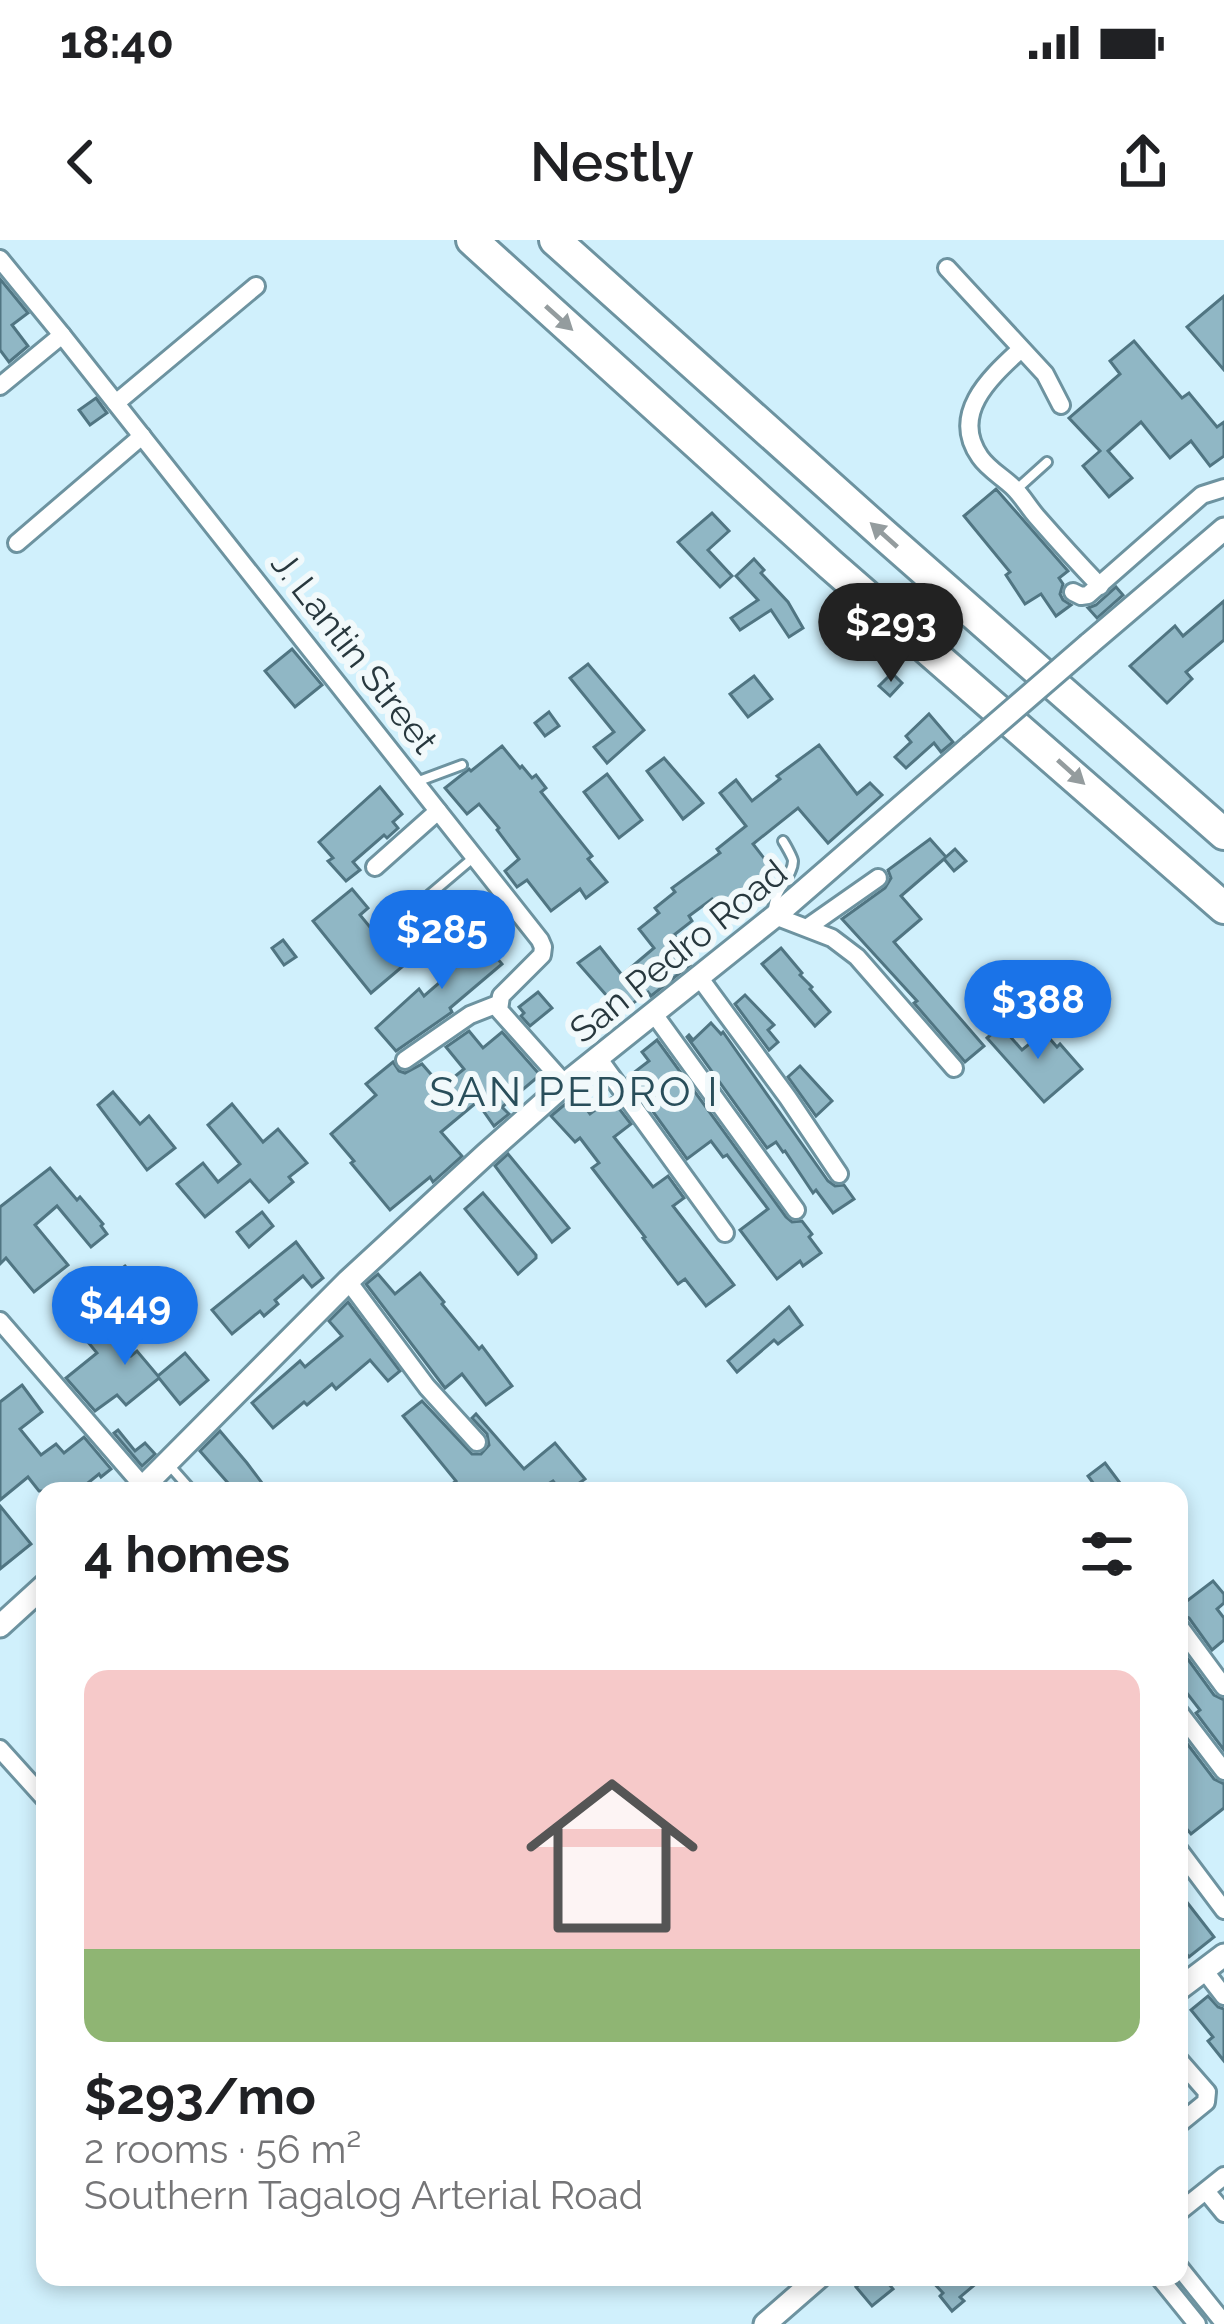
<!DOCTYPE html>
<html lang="en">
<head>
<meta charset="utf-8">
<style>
  body { margin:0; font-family:Raleway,sans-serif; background:#f6f6f6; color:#202124; height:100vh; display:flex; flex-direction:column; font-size:45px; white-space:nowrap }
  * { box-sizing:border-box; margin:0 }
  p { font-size:39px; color:#757577 }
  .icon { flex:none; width:66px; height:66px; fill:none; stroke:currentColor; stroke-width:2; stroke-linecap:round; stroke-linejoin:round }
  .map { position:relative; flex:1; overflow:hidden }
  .side { position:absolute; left:36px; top:1242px; width:1152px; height:804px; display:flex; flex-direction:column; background:#fff; border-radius:24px; box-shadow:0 6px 18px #0003 }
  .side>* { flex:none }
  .price { position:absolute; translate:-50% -102px; padding:0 27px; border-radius:42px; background:#1a73e8; color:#fff; font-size:39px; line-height:78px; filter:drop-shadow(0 3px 6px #0008) }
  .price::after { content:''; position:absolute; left:50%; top:72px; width:36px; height:27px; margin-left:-18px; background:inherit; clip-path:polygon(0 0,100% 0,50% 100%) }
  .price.on { background:#222; color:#fff }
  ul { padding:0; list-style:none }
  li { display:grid; align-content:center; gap:24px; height:636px; padding:0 48px }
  li span { display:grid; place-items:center; height:372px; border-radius:24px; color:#555 }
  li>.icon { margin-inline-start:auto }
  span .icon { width:216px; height:216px; fill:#fffc; stroke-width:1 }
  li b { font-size:51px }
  h2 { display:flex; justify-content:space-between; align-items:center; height:144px; padding:0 48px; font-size:51px }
  .status { display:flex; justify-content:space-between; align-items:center; height:84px; padding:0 60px; background:#fff; direction:ltr }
  .status svg { height:33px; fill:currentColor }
  header { display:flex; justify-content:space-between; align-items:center; height:156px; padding:0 48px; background:#fff; font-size:54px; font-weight:600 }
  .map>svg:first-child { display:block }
  .building { fill:#90b7c5; stroke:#507582; stroke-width:3 }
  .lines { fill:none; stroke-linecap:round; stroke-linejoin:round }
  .service-casing { stroke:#6d93a0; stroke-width:14 }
  .minor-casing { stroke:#6d93a0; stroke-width:22 }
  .tertiary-casing { stroke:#6d93a0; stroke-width:27 }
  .motorway-casing { stroke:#6d93a0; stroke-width:36 }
  .service { stroke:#fff; stroke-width:8 }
  .minor { stroke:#fff; stroke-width:16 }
  .tertiary { stroke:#fff; stroke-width:21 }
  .motorway { stroke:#fff; stroke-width:30 }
  .tertiary-bridge-casing { stroke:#6d93a0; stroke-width:27; stroke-linecap:butt }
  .tertiary-bridge { stroke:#fff; stroke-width:21 }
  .oneway { fill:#949c9e }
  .labels { text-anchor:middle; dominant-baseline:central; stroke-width:12; stroke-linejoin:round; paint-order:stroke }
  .street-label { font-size:36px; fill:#28383e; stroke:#f1f9fb }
  .quarter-label { font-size:42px; letter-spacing:3px; fill:#294e5a; stroke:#f1f9fb }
</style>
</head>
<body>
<div class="status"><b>18:40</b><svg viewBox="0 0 49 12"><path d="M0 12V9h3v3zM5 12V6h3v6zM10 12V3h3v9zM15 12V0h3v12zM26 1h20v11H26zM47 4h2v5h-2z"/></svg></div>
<header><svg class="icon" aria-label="back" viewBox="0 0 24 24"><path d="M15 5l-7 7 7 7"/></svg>Nestly<svg class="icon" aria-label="share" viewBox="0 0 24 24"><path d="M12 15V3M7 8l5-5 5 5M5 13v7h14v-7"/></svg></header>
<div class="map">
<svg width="1224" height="2084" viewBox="0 0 1224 2084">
  <rect width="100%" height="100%" fill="#d0f0fc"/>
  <g class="building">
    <path d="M0,39L28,73L12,85L28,106L9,122L0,110Z"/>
    <path d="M1224,56V130L1187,87Z"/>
    <path d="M1134,101L1182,158L1189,153L1217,187L1224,182V216L1210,226L1191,201L1170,218L1141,182L1108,211L1132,238L1109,257L1083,226L1100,211L1069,178L1120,134L1110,121Z"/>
    <path d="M96,158L107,173L90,185L79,170Z"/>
    <path d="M996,249L1068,331L1059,338L1063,344L1060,354L1063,360L1071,365L1056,376L1041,354L1025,364L1006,335L1010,332L964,276Z"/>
    <path d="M712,273L729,291L708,310L732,336L720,347L678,302Z"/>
    <path d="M754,319L764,330L761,333L788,362L803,388L789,397L771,370L740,390L731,378L758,360L736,336Z"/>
    <path d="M1116,347L1123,355L1097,378L1088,368L1096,365Z"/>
    <path d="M1224,361V400L1186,432L1192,439L1167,463L1130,426L1175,386L1183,396Z"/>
    <path d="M292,409L322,445L295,467L265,431Z"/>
    <path d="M588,424L644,490L607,523L594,507L614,492L570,438Z"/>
    <path d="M892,433L902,443L890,456L879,446Z"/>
    <path d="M754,436L772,459L748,477L730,454Z"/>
    <path d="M549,472L559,486L545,496L535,483Z"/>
    <path d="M929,474L953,502L941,512L934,503L906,528L895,517L911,502L906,496Z"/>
    <path d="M819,505L857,554L870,543L882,555L828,603L798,568L753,604L774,631L720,669L712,659L689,676L692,681L674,695L676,697L671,701L690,725L651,756L648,752L621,772L578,723L600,707L622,735L654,708L639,689L659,673L655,668L675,652L672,648L720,613L717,609L746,586L720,553L736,540L752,561L780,539L777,536Z"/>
    <path d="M502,506L520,528L522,526L532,538L536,535L546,548L541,552L592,616L588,619L607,642L586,658L580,649L551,671L527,640L517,647L505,631L519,619L497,590L499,588L479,564L467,574L445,548L469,529L471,531Z"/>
    <path d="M664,518L703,563L683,579L647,531Z"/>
    <path d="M607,534L642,580L619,598L584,552Z"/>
    <path d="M380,547L402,574L393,582L398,588L387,598L384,595L353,622L360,630L346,641L328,621L333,618L319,602Z"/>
    <path d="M930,599L946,617L955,609L966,621L954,631L944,619L901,656L921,679L894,702L984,806L965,822L914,763L917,761L842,679L885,648L891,638L888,630Z"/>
    <path d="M352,649L368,668L360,675L374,692V700L384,704L403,726L371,753L313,681Z"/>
    <path d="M469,685L502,724L450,768L452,772L396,811L376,788L419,749L424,756L446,737L440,729L464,708L454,696Z"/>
    <path d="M283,700L296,717L284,725L272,708Z"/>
    <path d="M781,708L802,733L800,735L812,747L810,749L830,772L815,786L762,724Z"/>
    <path d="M538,752L552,768L530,786L521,776L524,773L519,767Z"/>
    <path d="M745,755L774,785L768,790L778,802L769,810L735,764Z"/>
    <path d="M711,783L721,794L723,792L828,941L835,946L844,945L854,959L833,973L816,950L813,953L785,911L783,912L776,902L767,908L687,797L689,795L693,800Z"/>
    <path d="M1001,786L1022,810L1044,792L1057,807L1060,804L1082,829L1044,862L987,798Z"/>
    <path d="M469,791L483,808L502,792L540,835L502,867L509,874L494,886L477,862L441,892L462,916L433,942L430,937L390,970L351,923L354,921L331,894L376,855L366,844L393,822L399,831L405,833L422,824L442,847L464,829L446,807Z"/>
    <path d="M657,800L786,977L792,982L802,981L812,994L809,997L821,1013L803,1026L800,1021L777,1039L740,990L768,969L727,915L723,917L711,901L687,919L628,837L649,821L642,812Z"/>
    <path d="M800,826L832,861L816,876L788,837Z"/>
    <path d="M113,852L140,884L149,876L175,908L147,930L98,865Z"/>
    <path d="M576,855L590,874L611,858L631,884L614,897L653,947L668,936L684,958L673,966L734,1045L706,1066L685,1039L678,1044L643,998L645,997L592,928L599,923L580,898L575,902L551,876Z"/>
    <path d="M232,864L263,902L278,889L307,923L289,937L293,942L269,962L250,940L205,977L177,944L203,923L218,942L240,924L208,885Z"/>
    <path d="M508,914L569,988L552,1002L495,926Z"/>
    <path d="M50,928L77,960L80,957L103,984L101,986L107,994L91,1007L57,966L35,985L68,1025L34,1052L6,1018L0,1024V967Z"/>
    <path d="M483,953L536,1015V1018L518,1034L465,969Z"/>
    <path d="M262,972L273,986L249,1007L237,992Z"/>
    <path d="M296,1002L323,1038L312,1047L303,1036L275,1060L278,1064L264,1076L260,1071L232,1094L212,1070Z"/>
    <path d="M125,1026L140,1044L128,1054L113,1035Z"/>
    <path d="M420,1033L444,1062L442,1064L479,1109L482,1106L512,1146L486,1165L462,1134L445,1148L366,1044L378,1034L395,1054Z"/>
    <path d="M154,1035L181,1067L166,1079L140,1047Z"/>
    <path d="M83,1058L131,1116L137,1111L158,1136L185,1113L208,1140L180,1164L159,1138L126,1165L117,1155L95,1171L66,1138L97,1113L78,1090L86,1083L73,1067Z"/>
    <path d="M348,1062L400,1131L388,1141L370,1120L336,1149L332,1144L307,1165L304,1162L273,1188L252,1163L300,1121L305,1127L342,1096L329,1081Z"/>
    <path d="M789,1067L802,1085L778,1104L774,1100L737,1132L728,1121Z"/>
    <path d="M22,1145L42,1172L20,1189L41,1215L56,1204L64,1213L84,1197L111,1229L101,1237L99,1234L78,1251H39L28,1237L0,1260V1162Z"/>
    <path d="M422,1161L472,1214H481L489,1205L487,1194L472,1178L476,1174L524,1229L555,1203L585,1239L578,1244L584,1251H561L553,1241L537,1251H443L456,1241L403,1176Z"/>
    <path d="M118,1190L135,1211L145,1203L155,1214L142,1226L114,1193Z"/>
    <path d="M220,1191L247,1223L268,1251H235L200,1211Z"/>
    <path d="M1105,1223L1126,1251H1099L1088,1236Z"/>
    <path d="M0,1266L31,1304L0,1329Z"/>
    <path d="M1213,1341L1224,1354V1363L1217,1369L1224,1378V1400L1212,1410L1189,1378L1179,1373V1367Z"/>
    <path d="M1179,1407L1214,1455L1224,1460V1510L1196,1473L1200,1470L1179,1443Z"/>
    <path d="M1179,1493L1214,1539L1224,1544V1568L1191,1594L1179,1580Z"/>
    <path d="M1179,1652L1214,1697L1189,1717L1179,1705Z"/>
    <path d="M1208,1756L1218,1767L1224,1769V1821L1208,1801L1213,1797L1191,1770Z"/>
    <path d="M868,2037H883L893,2049L872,2066L856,2047Z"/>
    <path d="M928,2037H984L960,2057L964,2061L952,2071L940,2056L943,2053Z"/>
  </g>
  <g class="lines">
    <defs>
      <g id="service">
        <path d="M1017,249L1047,222"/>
        <path d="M419,541L462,525"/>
        <path d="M773,670C774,651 793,636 793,621C793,618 785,604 783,601"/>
        <path d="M381,696L473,618"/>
        <path d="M169,1225L192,1251"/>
      </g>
      <g id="minor">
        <path d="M0,19L62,95L540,700L543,707L542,715L501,756L499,770L565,844"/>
        <path d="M947,28L1045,134L1061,165"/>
        <path d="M1021,109C992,136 949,173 980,217C989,230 1003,237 1014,248C1023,257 1029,268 1037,277C1058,301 1078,323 1100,346"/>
        <path d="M0,146L62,95"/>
        <path d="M116,163L256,46"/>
        <path d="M17,303L142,196"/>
        <path d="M1073,352L1081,356L1088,355L1202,255L1224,248"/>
        <path d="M375,627L438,571"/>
        <path d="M775,676L832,698L857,717L954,828"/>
        <path d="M808,687L878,638"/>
        <path d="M699,737L788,858L839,934"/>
        <path d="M654,774L796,970"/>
        <path d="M599,819L725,993"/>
        <path d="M405,820L470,775L498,764"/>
        <path d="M348,1041L427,1147L477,1202"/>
        <path d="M0,1081L143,1246"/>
        <path d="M1179,1386L1224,1447"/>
        <path d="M1179,1472L1224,1531"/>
        <path d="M0,1509L45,1559"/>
        <path d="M1179,1610L1224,1670"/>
        <path d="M1204,1730L1224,1756"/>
        <path d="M1179,1820L1207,1852L1206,1862L1179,1884"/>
        <path d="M1206,1951L1224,1973"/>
        <path d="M1179,1972L1224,1936"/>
        <path d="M1179,2027L1224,2083"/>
        <path d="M1159,2037L1197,2084"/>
      </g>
      <g id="tertiary">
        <path d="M1089,404L1224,289"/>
        <path d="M139,1251L348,1041L486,914L565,844L775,676L971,506"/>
        <path d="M0,1386L45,1345"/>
        <path d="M1179,1749L1224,1715"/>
        <path d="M765,2084L819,2037"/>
      </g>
      <g id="motorway">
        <path d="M472,0L831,325L1224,668"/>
        <path d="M555,0L882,293L1224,594"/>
      </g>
    </defs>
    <use href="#service" class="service-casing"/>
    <use href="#minor" class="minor-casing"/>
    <use href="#tertiary" class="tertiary-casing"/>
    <use href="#motorway" class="motorway-casing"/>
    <use href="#service" class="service"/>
    <use href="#minor" class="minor"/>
    <use href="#tertiary" class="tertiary"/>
    <use href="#motorway" class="motorway"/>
    <defs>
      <path id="tertiary-bridge" d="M971,506L1089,404"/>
    </defs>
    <use href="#tertiary-bridge" class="tertiary-bridge-casing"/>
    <use href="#tertiary-bridge" class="tertiary-bridge"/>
  </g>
  <defs><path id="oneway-solid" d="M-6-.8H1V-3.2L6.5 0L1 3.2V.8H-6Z" transform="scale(3)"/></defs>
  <g class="oneway">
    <use href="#oneway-solid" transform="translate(559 78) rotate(42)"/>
    <use href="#oneway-solid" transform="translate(884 295) rotate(-138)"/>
    <use href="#oneway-solid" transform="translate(1071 532) rotate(42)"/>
  </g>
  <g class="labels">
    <g class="street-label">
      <text transform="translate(355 412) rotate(52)">J. Lantin Street</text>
      <text transform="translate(678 711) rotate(-39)">San Pedro Road</text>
    </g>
    <g class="quarter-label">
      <text x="575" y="851">SAN PEDRO I</text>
    </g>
  </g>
</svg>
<b class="price on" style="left:891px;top:445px">$293</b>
<b class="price" style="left:442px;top:752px">$285</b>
<b class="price" style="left:1038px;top:822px">$388</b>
<b class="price" style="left:125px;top:1128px">$449</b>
<section class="side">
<h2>4 homes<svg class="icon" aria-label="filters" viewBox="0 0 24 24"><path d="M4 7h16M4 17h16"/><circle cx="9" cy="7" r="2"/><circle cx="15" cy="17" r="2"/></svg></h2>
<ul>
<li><span style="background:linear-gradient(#f6c9c9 75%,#8fb573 0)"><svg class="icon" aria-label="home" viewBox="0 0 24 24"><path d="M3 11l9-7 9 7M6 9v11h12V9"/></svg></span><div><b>$293/mo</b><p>2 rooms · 56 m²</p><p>Southern Tagalog Arterial Road</p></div></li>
</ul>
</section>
</div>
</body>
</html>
